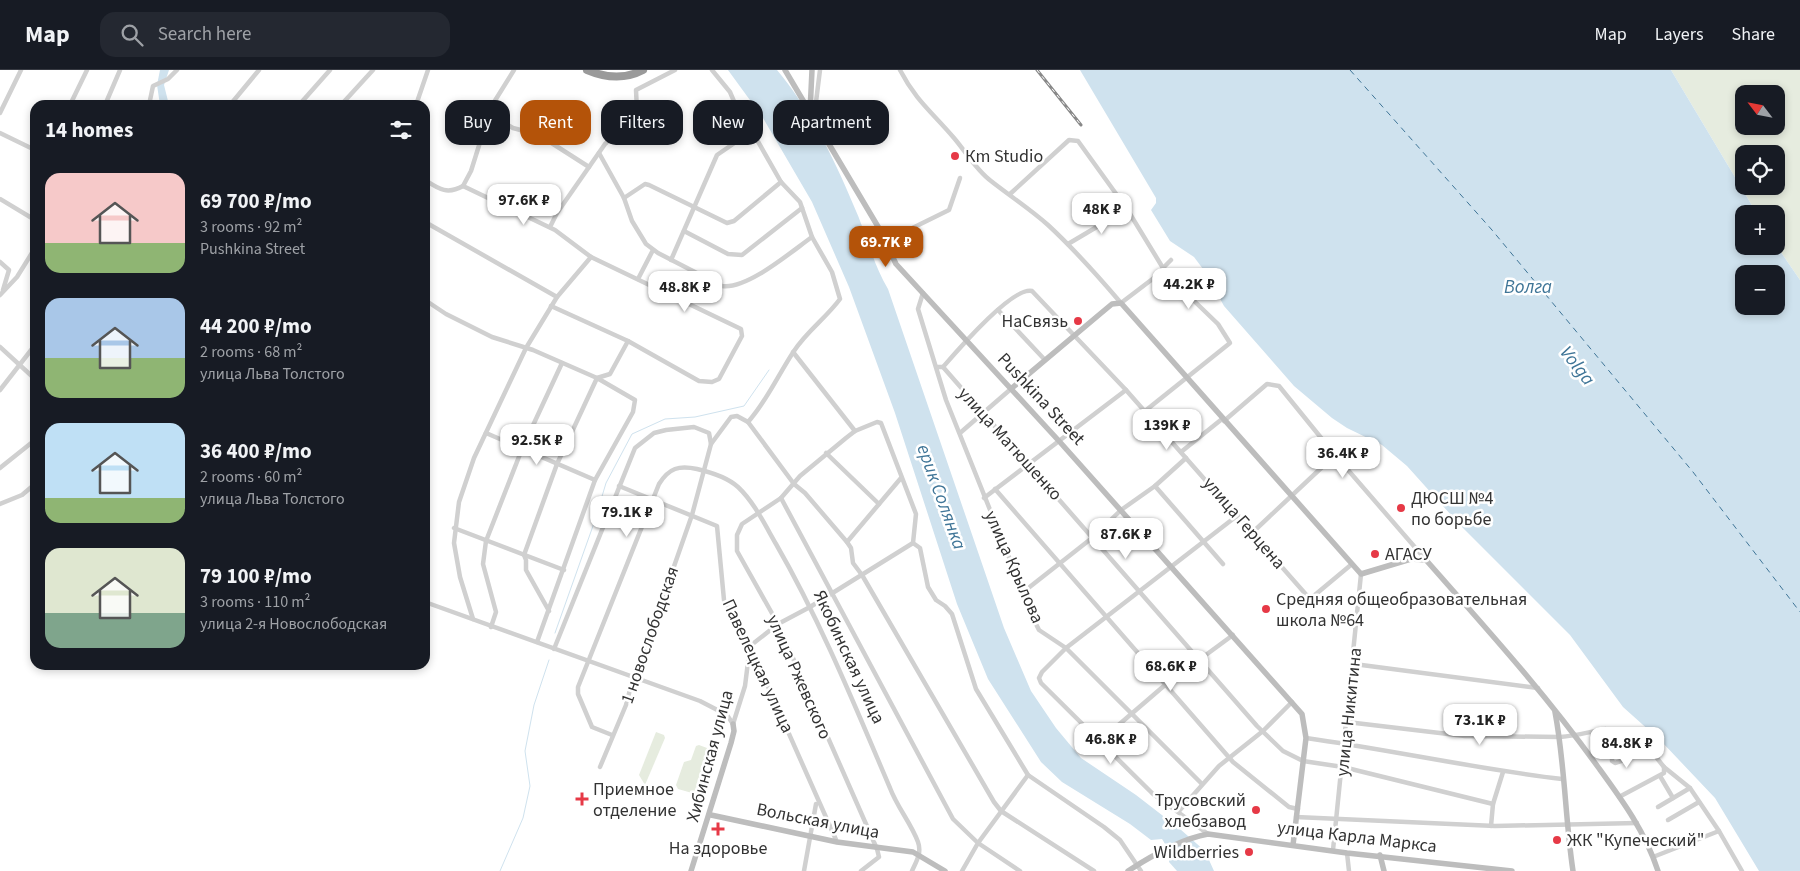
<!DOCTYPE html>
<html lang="en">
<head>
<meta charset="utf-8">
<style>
  body { margin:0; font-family:"Source Sans 3",sans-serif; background:#242831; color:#f1f3f6; height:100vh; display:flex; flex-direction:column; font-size:19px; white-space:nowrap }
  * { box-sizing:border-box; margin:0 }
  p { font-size:16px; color:#9ea1a6 }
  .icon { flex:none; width:28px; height:28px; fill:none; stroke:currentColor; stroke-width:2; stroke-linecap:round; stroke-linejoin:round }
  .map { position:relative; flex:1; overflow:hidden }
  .panel { position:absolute; left:30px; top:30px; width:400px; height:570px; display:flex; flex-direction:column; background:#171b24; border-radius:15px; box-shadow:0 2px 8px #0003 }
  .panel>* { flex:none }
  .hud { position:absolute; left:445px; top:30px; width:475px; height:45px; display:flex; gap:10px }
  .needle { width:32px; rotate:302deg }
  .fabs { position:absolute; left:1735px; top:15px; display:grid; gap:10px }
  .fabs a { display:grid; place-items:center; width:50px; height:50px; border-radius:10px; background:#171b24; box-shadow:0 2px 8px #0003; font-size:25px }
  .price { position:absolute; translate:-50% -42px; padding:0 11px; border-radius:10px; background:#fff; color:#222; font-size:16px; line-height:32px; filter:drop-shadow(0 1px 2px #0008) }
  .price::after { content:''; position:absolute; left:50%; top:30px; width:15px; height:11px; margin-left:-8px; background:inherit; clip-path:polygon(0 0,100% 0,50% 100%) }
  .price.on { background:#b45309; color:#fff }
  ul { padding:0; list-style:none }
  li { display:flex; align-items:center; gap:15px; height:125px; padding:0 15px }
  li span { display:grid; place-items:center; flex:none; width:140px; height:100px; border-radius:15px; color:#555 }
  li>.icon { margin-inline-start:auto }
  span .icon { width:60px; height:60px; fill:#fffc; stroke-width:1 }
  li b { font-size:21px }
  h2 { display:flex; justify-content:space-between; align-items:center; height:60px; padding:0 15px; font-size:21px }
  .chip { padding:0 18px; border-radius:15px; background:#171b24; box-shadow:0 2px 8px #0003; font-size:18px; line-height:45px }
  .chip.on { background:#b45309; color:#fff }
  header { display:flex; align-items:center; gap:30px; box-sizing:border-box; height:70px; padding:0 25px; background:#171b24; border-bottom:1px solid #363941 }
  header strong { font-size:24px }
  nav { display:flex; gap:28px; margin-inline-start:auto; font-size:18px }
  .search { width:350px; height:45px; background:#242831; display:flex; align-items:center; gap:12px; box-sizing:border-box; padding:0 18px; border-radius:15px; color:#9ea1a6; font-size:19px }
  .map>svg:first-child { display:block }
  .green { fill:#e6ecdf; fill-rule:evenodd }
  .water { fill:#cfe2ee; fill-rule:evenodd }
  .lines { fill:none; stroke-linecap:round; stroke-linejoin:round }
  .stream { stroke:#cfe2ee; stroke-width:1 }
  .ferry { stroke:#3f7597; stroke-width:1; stroke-dasharray:6 5; stroke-linecap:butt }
  .street { stroke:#d0d0d0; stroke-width:4.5 }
  .secondary { stroke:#bdbdbd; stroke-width:5.5 }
  .highway { stroke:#9a9a9a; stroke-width:8 }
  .rail-casing { stroke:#888; stroke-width:3 }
  .rail { stroke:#fff; stroke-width:1; stroke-dasharray:4; stroke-linecap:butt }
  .poi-dot { fill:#e63946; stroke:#fff; stroke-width:2 }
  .labels { text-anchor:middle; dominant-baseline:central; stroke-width:5; stroke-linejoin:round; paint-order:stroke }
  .poi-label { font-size:18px; fill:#333; stroke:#fff; text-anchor:start }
  .street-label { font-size:18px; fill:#333; stroke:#fff }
  .water-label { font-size:19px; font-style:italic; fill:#3f7597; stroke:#fff }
</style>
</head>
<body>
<header>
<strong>Map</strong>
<div class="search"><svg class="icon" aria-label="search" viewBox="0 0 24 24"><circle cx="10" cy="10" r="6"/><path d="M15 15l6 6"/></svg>Search here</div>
<nav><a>Map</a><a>Layers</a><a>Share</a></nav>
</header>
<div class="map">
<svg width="1800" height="801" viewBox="0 0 1800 801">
  <rect width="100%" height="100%" fill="#fff"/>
  <g class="green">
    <path d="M1671,0H1800V210L1776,175V144H1757ZM1744,24H1776V56H1744ZM1744,84H1776V116H1744Z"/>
    <path d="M656,662L664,665L665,668L645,715L639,705Z"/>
    <path d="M699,675L707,678L710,683L695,722L692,723L678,719L676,715L684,692L691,690L696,676Z"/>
  </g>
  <g class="water">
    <path d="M160,0H169L164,15L169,35H160L157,15Z"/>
    <path d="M728,0H777C809,38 834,88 853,134C866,162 872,192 888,219L1004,558L1031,621L1056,658L1081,688L1136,725L1180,759L1205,781L1214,801H1177L1169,792L1170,782L1162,769L1151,770L1130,754L1062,712L1041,692L988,609L957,534L895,343L849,217L812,132L763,48Z"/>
    <path d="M1080,0H1671L1757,144H1744V176L1776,175L1800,210V801H1759L1715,728L1661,671L1623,637L1570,565L1460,455L1407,396L1382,375L1347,358L1332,348L1294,316L1224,236L1206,203L1194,187L1170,171L1151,140L1156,133V128ZM1744,204H1776V236H1744Z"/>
  </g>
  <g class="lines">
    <g class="stream">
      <path d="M555,563L594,453L606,413L632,364L665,349L695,347L744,336L769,300"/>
      <path d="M500,801L523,748L530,716L525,681L534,635L549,590"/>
    </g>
    <path class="ferry" d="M1350,0L1492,160L1693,402L1800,542"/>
    <g class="street">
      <path d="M900,0C916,31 933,43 954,68C966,82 976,100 991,111C1010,126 1030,139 1048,155C1074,179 1098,206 1121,233L1163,201V198L1171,190"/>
      <path d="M70,35L87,0"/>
      <path d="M105,35L120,0"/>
      <path d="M149,35L153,16L168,9L177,0"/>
      <path d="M230,35L259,0"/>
      <path d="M299,35L330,0"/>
      <path d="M341,35L373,0"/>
      <path d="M416,35L428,0"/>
      <path d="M0,43L21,0"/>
      <path d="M492,46L513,58L539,65L589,97"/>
      <path d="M814,48L820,0"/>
      <path d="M0,63L35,80"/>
      <path d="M599,83L624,128L632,151L646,174L658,183L722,216C747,220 792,181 812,167"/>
      <path d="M425,110C439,119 447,125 463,116"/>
      <path d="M463,116L555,160L591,187L741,259L742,266L719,309L712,312L699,311L628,271L551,236"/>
      <path d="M463,116L471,101L482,66L492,46L491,37L514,0"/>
      <path d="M1010,124L1069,70L1078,71L1127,139L1163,198"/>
      <path d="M624,128L645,114L649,115L727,153L734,151L781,112"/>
      <path d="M0,129L35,150"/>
      <path d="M425,152L557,227"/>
      <path d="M550,157L557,143L605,74L633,49L637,41L636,20L675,0"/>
      <path d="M684,161L728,184L742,185L802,138"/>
      <path d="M886,171L949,140L960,108"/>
      <path d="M1068,174L1127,139"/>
      <path d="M671,190L717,85L752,61"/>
      <path d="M0,192L9,200L3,220"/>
      <path d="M638,209L653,180"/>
      <path d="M923,223L918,239L946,330L1035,552L1039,560L1066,578L1202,714"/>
      <path d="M0,225L17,207L35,178"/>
      <path d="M425,230L446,244L492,267L533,280L597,308L635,330L633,342L595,410L537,572"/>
      <path d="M998,240L1045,290"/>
      <path d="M0,277L35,309"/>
      <path d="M793,282L855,361"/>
      <path d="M937,297H943C956,282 1013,216 1032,221L1126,320L1310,529L1352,494"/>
      <path d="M943,297L1257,656L1283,681L1303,691L1343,697L1493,734"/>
      <path d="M0,320L35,275"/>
      <path d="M1145,341L1230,273L1218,254L1163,201"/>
      <path d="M1224,351L1267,314L1279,316L1335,385L1426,490"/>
      <path d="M748,352L794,414L805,423L847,472L851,478L853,493L862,505L994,732L1001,741L1094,801"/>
      <path d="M486,363L595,410"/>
      <path d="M960,363L1012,318"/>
      <path d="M1181,382L1222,349"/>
      <path d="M826,383L879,434"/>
      <path d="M0,398L35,370"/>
      <path d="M619,416L717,456L724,530L750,576L837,772"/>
      <path d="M1155,416L1223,494"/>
      <path d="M995,419L1233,692L1289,737L1298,739"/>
      <path d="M781,428L953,749L978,773L1020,801"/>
      <path d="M984,428L1126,320"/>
      <path d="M0,434L22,425L35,414"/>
      <path d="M454,458L564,500"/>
      <path d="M1253,462L1335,385"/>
      <path d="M847,472L901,408"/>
      <path d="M1022,523L1092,468L1121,440L1155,416L1186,388"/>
      <path d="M425,532L700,631L727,645L733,654"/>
      <path d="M549,541L526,500V490L524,485L557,394L597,308L610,304L628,271"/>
      <path d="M473,549L460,507L454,473L459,432L474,388L526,278L557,227L591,187"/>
      <path d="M491,557L496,542L483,494L486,471L522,379L562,293"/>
      <path d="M554,579L635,378L654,363L666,360L694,357L709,363L711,374"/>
      <path d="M1354,594L1538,618"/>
      <path d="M1347,652L1465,666L1560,667C1601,664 1613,646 1649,678"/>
      <path d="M733,654L745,616L750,576L778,554L810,537L913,473"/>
      <path d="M1605,659L1612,669V691L1615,693L1624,690L1631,683C1629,672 1622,670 1612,669"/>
      <path d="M612,665L592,657L578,624V617L659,414C669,398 679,395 697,399C710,402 728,408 738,417C754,432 765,455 776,474C821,552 855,636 890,718C897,737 911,753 918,772C922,783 916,792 912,801"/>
      <path d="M1306,668C1392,680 1476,699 1562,709"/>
      <path d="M1101,670L1165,615L1233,565"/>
      <path d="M600,697L626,635L633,608L665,522L692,445L711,374L731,347L737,346L748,352C767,331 778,305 794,281C807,261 826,248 840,229L832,202L812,167L800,132L781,112L752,61L741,48L730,22L712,0"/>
      <path d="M1664,697L1690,718L1719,761L1742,801"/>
      <path d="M1660,706L1673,728"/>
      <path d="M1619,727L1664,703V697L1648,677"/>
      <path d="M1658,737L1690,718"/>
      <path d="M1179,741L1219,696L1263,661L1292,632"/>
      <path d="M1296,747L1495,756L1637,753"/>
      <path d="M1668,750L1699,732"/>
      <path d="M1491,756L1493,734L1503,702"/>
      <path d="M1208,764L1153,724L1041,613L1039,608L1042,602L1066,578L1238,445"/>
      <path d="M1333,780L1361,504"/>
      <path d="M1347,783L1349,801"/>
      <path d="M1653,787L1719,761"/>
      <path d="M804,801L816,734"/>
      <path d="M861,801L879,787L877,779L778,554L737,481V465L742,454L781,428L800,406L846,368L855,361L877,352L881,353L916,444L913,473L920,478L928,517L936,530L945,536L952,544L976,619L1028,705L1104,757L1120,770L1141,801"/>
      <path d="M962,801L978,773L1028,705"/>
    </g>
    <g class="secondary">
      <path d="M785,0L880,160L896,194L1059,371L1302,644L1306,668L1293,775"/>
      <path d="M810,42L812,0"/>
      <path d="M1012,318L1100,244L1112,234L1121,233L1361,504L1411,489L1426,490C1485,557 1545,623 1598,697C1622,730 1645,761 1658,801"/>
      <path d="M1555,642C1565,694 1565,748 1573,801"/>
      <path d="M711,745L837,772L913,782L945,801"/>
      <path d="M1380,785L1384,801"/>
      <path d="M691,801L731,673L734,661L733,654"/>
      <path d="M1128,801C1151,786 1181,769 1208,764L1347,783L1512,801"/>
    </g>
    <path class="highway" d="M587,0C606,8 624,10 643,0"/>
    <defs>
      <path id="rail" d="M1037,0L1081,55"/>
    </defs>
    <use href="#rail" class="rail-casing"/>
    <use href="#rail" class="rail"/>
  </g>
  <g class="poi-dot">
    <circle cx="955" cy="86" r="5"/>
    <circle cx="1078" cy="251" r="5"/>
    <circle cx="1401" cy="438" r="5"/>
    <circle cx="1375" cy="484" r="5"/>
    <circle cx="1266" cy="539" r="5"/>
    <path d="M579.5 721.5h5v5h5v5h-5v5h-5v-5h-5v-5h5z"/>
    <circle cx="1256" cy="740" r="5"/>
    <path d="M715.5 751.5h5v5h5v5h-5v5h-5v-5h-5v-5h5z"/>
    <circle cx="1557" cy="770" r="5"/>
    <circle cx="1249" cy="782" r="5"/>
  </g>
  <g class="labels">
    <g class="poi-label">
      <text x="965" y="86">Кm Studio</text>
      <text x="1068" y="251" text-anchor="end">НаСвязь</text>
      <text x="1411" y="428">ДЮСШ №4<tspan x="1411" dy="21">по борьбе</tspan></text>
      <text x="1385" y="484">АГАСУ</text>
      <text x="1276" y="529">Средняя общеобразовательная<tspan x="1276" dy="21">школа №64</tspan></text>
      <text x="593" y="719">Приемное<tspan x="593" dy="21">отделение</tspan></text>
      <text x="1246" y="730" text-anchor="end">Трусовский<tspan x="1246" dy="21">хлебзавод</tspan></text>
      <text x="1567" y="770">ЖК "Купеческий"</text>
      <text x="718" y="778" text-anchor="middle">На здоровье</text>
      <text x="1239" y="782" text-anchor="end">Wildberries</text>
    </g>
    <g class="street-label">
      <text transform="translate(1041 329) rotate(47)">Pushkina Street</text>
      <text transform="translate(1010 374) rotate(48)">улица Матюшенко</text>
      <text transform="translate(1244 453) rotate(49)">улица Герцена</text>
      <text transform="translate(1014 497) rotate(66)">улица Крылова</text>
      <text transform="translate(650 565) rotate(-71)">1 новослободская</text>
      <text transform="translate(849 587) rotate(65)">Якобинская улица</text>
      <text transform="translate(758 596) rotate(65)">Павелецкая улица</text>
      <text transform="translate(799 607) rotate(66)">улица Ржевского</text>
      <text transform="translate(1349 642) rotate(-84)">улица Никитина</text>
      <text transform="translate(710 686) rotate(-75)">Хибинская улица</text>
      <text transform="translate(818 751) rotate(11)">Вольская улица</text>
      <text transform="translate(1357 767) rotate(7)">улица Карла Маркса</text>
    </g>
    <g class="water-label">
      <text x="1528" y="217">Волга</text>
      <text transform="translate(1577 296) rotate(52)">Volga</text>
      <text transform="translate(941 427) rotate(70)">ерик Солянка</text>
    </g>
  </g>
</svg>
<div class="fabs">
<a><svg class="needle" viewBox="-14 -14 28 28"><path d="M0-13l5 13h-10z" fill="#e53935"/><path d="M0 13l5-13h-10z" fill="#9ea1a6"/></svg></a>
<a><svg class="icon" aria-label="locate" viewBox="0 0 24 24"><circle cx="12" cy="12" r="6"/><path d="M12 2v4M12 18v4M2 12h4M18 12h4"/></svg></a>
<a>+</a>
<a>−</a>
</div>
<b class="price" style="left:524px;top:156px">97.6K ₽</b>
<b class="price" style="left:1102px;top:165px">48K ₽</b>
<b class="price on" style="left:886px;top:198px">69.7K ₽</b>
<b class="price" style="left:1189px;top:240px">44.2K ₽</b>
<b class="price" style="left:685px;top:243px">48.8K ₽</b>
<b class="price" style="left:1167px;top:381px">139K ₽</b>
<b class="price" style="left:537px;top:396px">92.5K ₽</b>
<b class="price" style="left:1343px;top:409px">36.4K ₽</b>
<b class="price" style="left:627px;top:468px">79.1K ₽</b>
<b class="price" style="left:1126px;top:490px">87.6K ₽</b>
<b class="price" style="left:1171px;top:622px">68.6K ₽</b>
<b class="price" style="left:1480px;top:676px">73.1K ₽</b>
<b class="price" style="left:1111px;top:695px">46.8K ₽</b>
<b class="price" style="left:1627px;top:699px">84.8K ₽</b>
<div class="hud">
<a class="chip">Buy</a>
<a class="chip on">Rent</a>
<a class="chip">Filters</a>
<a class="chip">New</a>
<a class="chip">Apartment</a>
</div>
<section class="panel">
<h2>14 homes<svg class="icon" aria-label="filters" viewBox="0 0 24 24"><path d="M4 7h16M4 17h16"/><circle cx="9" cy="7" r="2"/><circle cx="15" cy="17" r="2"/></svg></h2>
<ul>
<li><span style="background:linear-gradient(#f6c9c9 70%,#8fb573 0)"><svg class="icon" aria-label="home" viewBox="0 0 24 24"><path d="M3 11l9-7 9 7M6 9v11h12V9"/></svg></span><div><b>69 700 ₽/mo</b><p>3 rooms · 92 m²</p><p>Pushkina Street</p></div></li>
<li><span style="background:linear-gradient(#a9c7e8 60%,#8fb573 0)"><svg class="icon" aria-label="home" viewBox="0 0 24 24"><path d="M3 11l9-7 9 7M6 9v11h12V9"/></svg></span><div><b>44 200 ₽/mo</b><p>2 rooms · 68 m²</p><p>улица Льва Толстого</p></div></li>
<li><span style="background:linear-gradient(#bfe0f5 75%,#8fb573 0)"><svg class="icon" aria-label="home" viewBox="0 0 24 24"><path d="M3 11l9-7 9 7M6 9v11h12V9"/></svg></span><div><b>36 400 ₽/mo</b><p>2 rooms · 60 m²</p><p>улица Льва Толстого</p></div></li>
<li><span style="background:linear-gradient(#dfe7d0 65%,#7fa58c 0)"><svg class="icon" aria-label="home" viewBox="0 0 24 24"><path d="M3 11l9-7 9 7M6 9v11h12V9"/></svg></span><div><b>79 100 ₽/mo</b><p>3 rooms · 110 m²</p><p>улица 2-я Новослободская</p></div></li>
</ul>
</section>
</div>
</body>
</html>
